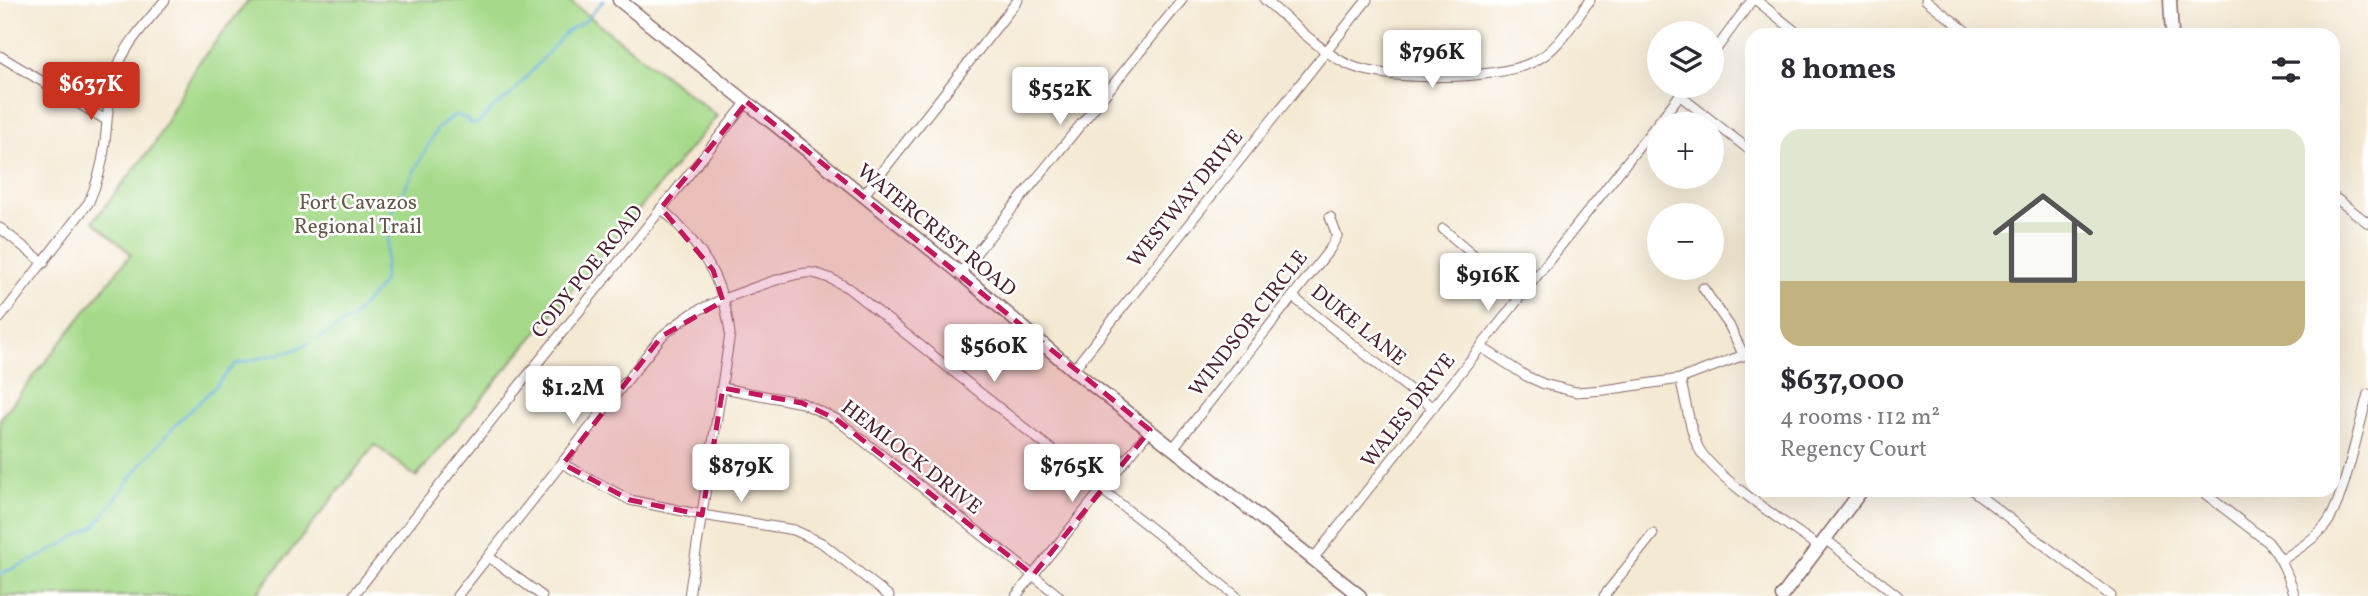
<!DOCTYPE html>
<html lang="en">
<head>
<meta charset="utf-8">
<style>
  body { margin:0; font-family:Vollkorn,serif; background:#f2f2f3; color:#2b2b33; height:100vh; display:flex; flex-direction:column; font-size:26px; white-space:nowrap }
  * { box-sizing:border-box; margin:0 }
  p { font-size:23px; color:#7c7c81 }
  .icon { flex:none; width:38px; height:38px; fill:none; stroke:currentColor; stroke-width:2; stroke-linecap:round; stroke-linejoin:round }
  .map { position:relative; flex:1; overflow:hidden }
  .sheet { position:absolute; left:1745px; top:28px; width:595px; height:469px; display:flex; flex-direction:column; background:#fff; border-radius:21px; box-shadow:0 7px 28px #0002 }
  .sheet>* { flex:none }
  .tools { position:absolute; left:1647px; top:21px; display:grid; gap:14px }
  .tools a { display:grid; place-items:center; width:77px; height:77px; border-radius:50%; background:#fff; box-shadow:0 7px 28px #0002; font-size:35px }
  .price { position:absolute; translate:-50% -60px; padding:0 16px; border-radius:7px; background:#fff; color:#222; font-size:23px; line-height:46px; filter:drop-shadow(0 2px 4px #0008) }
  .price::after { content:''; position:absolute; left:50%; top:42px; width:21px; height:16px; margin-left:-10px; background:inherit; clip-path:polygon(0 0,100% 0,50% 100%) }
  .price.active { background:#c8321e; color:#fff }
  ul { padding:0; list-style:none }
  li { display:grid; align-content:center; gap:14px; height:371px; padding:0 35px }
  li+li { border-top:2px solid #e1e1e2 }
  li span { display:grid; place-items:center; height:217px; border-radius:21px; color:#555 }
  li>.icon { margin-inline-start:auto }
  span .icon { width:126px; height:126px; fill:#fffc; stroke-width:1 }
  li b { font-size:30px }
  h2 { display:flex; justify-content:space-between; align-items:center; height:84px; padding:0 35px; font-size:30px }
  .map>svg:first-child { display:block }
  .green { fill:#a6da8a; stroke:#787c5a; stroke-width:2 }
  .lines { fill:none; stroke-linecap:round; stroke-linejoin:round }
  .stream { stroke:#68b1e0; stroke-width:2.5 }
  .street-casing { stroke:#866666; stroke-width:11 }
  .secondary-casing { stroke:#866666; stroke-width:15 }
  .street { stroke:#fff; stroke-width:9 }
  .secondary { stroke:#fff; stroke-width:12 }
  .marked { fill:#c2185b; fill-opacity:0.2; stroke:#c2185b; stroke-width:5; stroke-dasharray:14 9; stroke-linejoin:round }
  .labels { text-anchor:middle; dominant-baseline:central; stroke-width:5; stroke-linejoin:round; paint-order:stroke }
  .street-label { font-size:21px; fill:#4a1f2b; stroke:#fff }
  .park-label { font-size:21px; fill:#665748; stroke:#fff }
</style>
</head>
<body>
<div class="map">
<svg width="2368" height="596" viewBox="0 0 2368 596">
  <rect width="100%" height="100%" fill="#fff"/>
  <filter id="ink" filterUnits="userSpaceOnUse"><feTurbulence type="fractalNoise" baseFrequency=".0143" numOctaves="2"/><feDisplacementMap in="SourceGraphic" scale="14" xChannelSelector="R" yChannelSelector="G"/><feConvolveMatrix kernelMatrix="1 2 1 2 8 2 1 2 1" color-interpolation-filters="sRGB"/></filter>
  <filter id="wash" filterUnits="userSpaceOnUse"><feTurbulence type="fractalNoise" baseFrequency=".00686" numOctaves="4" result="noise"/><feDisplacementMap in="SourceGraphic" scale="28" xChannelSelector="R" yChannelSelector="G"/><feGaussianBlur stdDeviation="1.57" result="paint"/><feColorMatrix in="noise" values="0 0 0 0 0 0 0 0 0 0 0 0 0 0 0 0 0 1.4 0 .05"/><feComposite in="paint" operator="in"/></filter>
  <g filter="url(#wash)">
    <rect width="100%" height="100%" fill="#f4e9d3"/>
    <path class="green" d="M249,0H568L717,116L416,477L375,445L255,596H0V419L131,254L93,221L154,145L196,66Z"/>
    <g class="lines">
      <g class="stream">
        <path d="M320,338L351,319L383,283L391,214L437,129L455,115L465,118L471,124L478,123L493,108L510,96L566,32L585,21L604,0"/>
        <path d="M0,574L40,557L95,526L142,463L180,420L213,389L235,364L294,350L310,343"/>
      </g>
    </g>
  </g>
  <g filter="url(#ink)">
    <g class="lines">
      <defs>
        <g id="street">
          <path d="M1265,0C1289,20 1322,53 1349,65C1388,82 1496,80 1533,62C1558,51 1574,21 1590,0"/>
          <path d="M1756,0L1800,35"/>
          <path d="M1926,0L1971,35"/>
          <path d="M1712,55L1752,0"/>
          <path d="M0,56L106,120"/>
          <path d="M1679,95L1752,152"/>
          <path d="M863,196L1018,0"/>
          <path d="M2333,196L2368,223"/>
          <path d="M661,208C701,244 724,280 730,334L689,596"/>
          <path d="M0,228L44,263"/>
          <path d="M1443,229L1521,295"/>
          <path d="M960,273L1182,0"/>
          <path d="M1703,288L1729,325L1744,356"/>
          <path d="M1293,297L1433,408"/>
          <path d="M0,318L89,202C96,185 102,168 104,150C108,122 107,92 118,66C128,41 148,21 165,0"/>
          <path d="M1481,347L1526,376L1544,384L1576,392L1604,390L1680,379L1752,352"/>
          <path d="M1073,370L1367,0"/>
          <path d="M1680,379C1686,399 1689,428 1698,447C1712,476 1790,526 1819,547"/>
          <path d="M723,388L802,403L836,419L1059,596"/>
          <path d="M1174,447L1330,249L1337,236L1330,217"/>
          <path d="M563,464L630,500L702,515L794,530L822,543L889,596"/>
          <path d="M1972,490L2111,596"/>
          <path d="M2200,490L2268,542C2282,559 2288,575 2295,596"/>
          <path d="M1825,539L1898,596"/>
          <path d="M489,557L542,596"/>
          <path d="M1313,559L1687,86"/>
          <path d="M2282,560C2297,550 2313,540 2325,526C2342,507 2360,422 2368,394"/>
          <path d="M353,596L474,442L747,102"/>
          <path d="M457,596L662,336C672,328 682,320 693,313C711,303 794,270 813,273C825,275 838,282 848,288L1236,596"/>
          <path d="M1016,596L1150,430"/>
          <path d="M1604,596L1653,534"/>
        </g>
        <g id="secondary">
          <path d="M619,0L960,273L1073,370L1360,596"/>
          <path d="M2170,0L2172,35"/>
          <path d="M1782,596L1862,490"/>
        </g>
      </defs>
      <use href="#street" class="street-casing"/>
      <use href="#secondary" class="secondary-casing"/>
      <use href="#street" class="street"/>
      <use href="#secondary" class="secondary"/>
    </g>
  </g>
  <path class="marked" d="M747,102L1150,430L1033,575L836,419L802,403L723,388L702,515L630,500L563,464L662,336L723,301L713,270L661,208Z"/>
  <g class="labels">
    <g class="street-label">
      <text transform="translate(1186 199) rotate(-51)">WESTWAY DRIVE</text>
      <text transform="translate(936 231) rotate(39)">WATERCREST ROAD</text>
      <text transform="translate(588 272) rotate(-51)">CODY POE ROAD</text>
      <text transform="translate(1249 324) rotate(-52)">WINDSOR CIRCLE</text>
      <text transform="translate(1358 326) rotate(39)">DUKE LANE</text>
      <text transform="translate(1409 411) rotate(-52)">WALES DRIVE</text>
      <text transform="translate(911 458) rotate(38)">HEMLOCK DRIVE</text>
    </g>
    <g class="park-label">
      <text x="358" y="203">Fort Cavazos<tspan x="358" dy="24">Regional Trail</tspan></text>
    </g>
  </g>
</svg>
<div class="tools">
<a><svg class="icon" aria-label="layers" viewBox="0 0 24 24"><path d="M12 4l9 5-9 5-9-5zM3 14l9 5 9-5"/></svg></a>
<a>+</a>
<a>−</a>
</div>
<b class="price" style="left:1432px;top:90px">$796K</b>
<b class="price active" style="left:91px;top:122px">$637K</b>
<b class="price" style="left:1060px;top:127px">$552K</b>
<b class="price" style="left:1488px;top:313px">$916K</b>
<b class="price" style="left:994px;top:384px">$560K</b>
<b class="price" style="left:573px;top:426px">$1.2M</b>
<b class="price" style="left:741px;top:504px">$879K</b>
<b class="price" style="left:1072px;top:504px">$765K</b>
<section class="sheet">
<h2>8 homes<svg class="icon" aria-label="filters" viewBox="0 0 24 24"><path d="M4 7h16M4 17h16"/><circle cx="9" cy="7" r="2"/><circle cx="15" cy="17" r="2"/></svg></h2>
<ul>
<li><span style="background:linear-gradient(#dfe7d0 70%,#c2b280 0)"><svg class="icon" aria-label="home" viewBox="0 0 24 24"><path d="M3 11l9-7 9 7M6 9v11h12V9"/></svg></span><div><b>$637,000</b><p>4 rooms · 112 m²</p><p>Regency Court</p></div></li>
</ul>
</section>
</div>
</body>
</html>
